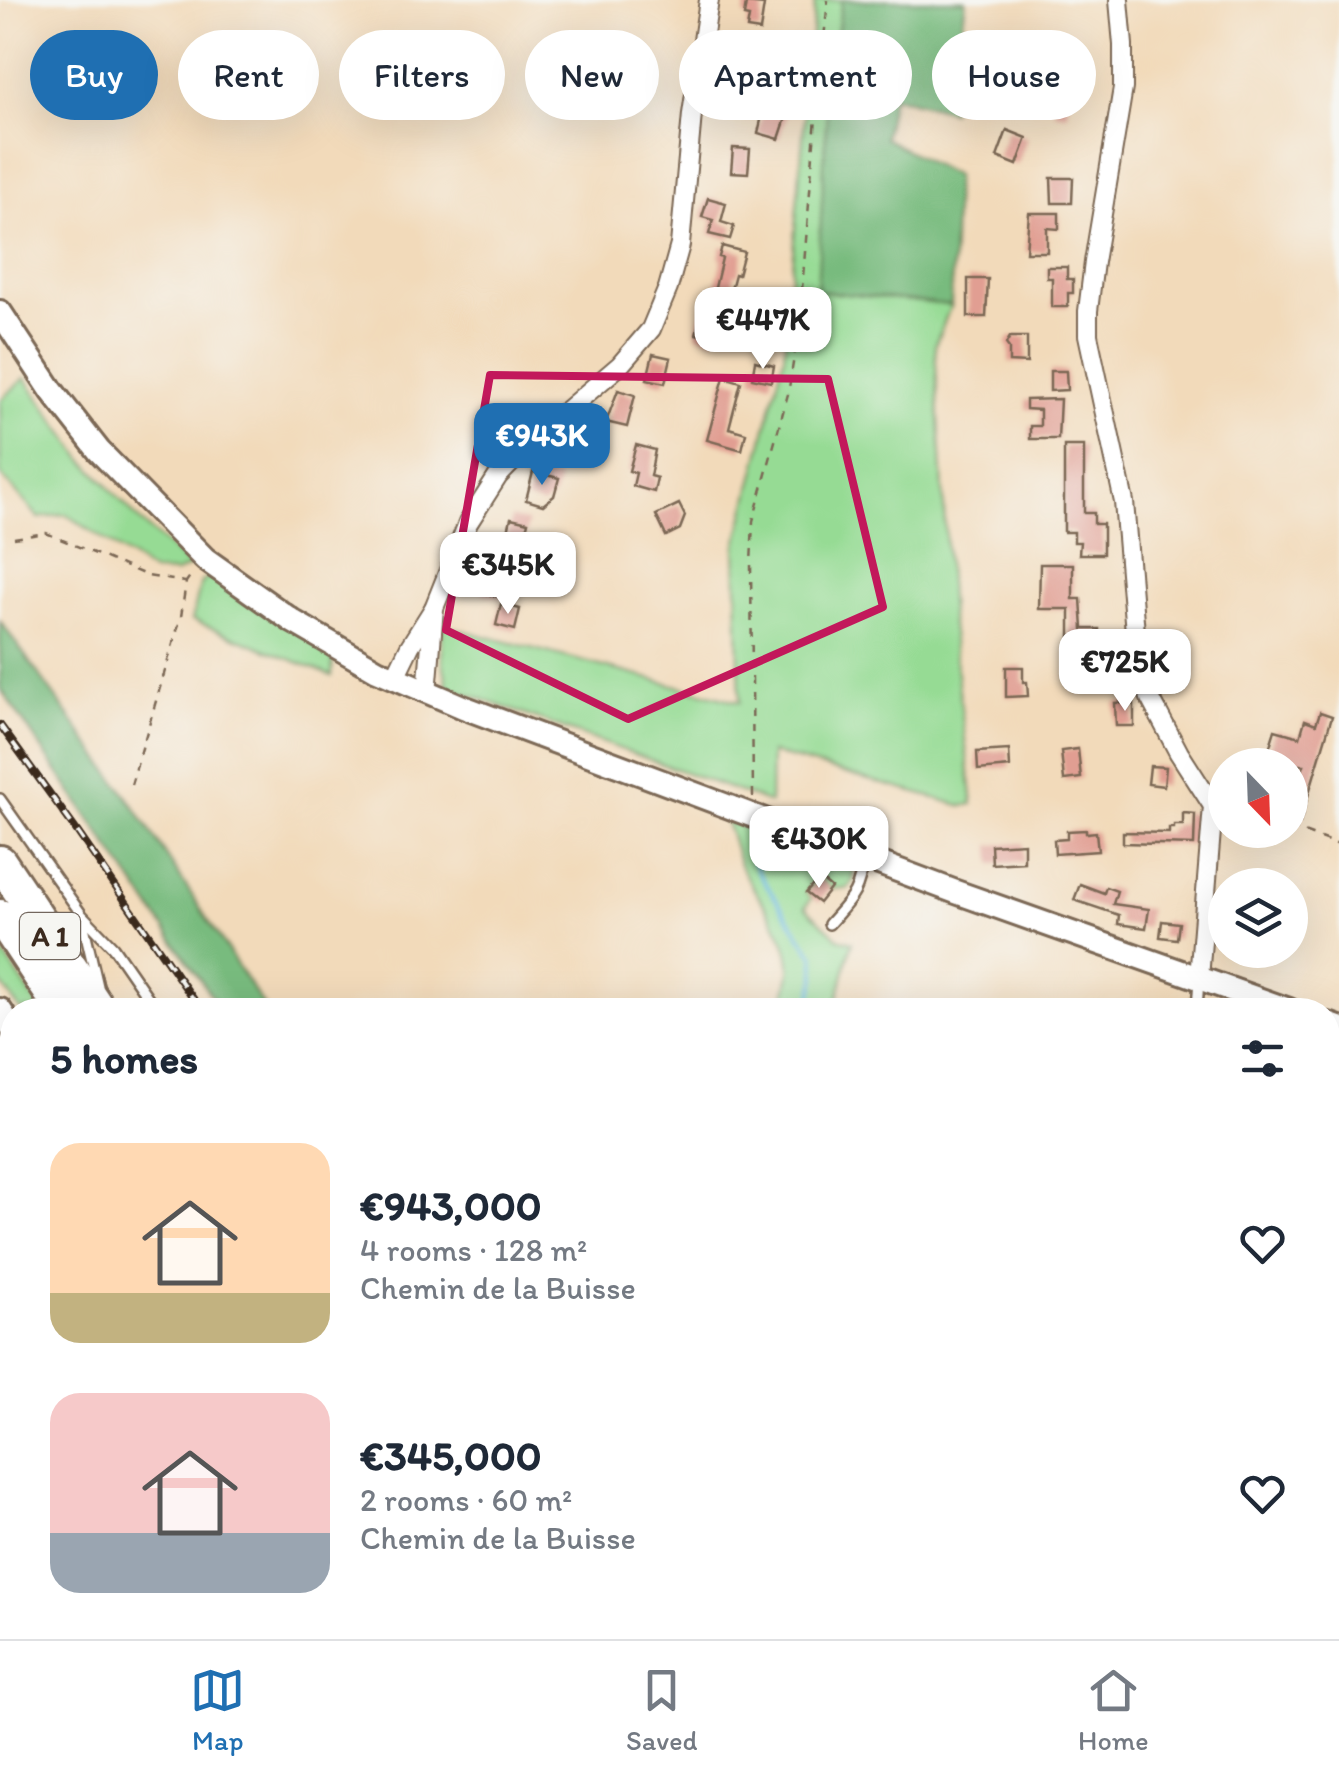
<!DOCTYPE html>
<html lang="en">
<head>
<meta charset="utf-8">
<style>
  body { margin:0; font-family:Itim,sans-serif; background:#f6f6f7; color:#1f2937; height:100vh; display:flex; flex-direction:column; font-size:38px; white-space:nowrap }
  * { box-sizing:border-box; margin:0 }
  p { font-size:32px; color:#747a83 }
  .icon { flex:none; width:55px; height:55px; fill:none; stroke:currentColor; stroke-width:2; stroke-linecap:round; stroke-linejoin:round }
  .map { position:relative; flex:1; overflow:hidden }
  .drawer { position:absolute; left:0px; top:998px; width:1340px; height:642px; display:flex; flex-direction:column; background:#fff; border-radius:40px 40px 0 0; box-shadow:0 10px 40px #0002 }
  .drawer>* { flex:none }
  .hud { position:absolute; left:30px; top:30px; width:1280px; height:90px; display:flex; gap:20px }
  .needle { width:65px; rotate:157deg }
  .tools { position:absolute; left:1208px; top:748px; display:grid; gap:20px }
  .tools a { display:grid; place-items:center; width:100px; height:100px; border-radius:50%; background:#fff; box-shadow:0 10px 40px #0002; font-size:50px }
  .price { position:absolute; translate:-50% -85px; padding:0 22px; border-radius:20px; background:#fff; color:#222; font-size:32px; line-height:65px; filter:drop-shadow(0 2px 5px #0008) }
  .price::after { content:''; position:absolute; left:50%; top:60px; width:30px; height:22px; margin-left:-15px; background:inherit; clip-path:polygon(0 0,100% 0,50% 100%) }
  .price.active { background:#1f6fb2; color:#fff }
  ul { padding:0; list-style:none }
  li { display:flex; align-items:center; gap:30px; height:250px; padding:0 50px }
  li span { display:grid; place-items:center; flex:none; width:280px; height:200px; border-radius:30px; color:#555 }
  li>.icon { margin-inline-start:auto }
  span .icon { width:120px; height:120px; fill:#fffc; stroke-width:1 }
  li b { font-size:42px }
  h2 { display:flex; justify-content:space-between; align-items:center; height:120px; padding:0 50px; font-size:42px }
  .tag { padding:0 35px; border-radius:45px; background:#fff; box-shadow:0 10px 40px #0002; font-size:35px; line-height:90px }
  .tag.active { background:#1f6fb2; color:#fff }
  .tabs { display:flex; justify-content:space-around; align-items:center; height:140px; border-top:2px solid #e0e1e3; background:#fff; font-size:28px; color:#747a83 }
  .tabs a { display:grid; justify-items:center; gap:5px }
  .tabs .active { color:#1f6fb2 }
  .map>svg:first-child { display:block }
  .green { fill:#96db94; stroke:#688259; stroke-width:2.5 }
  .forest { fill:#78bb7e; stroke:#5a724e; stroke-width:2.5 }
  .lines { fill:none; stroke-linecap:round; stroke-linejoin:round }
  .stream { stroke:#64b6e0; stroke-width:4 }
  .building { fill:#e19e92 }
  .service-casing { stroke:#7b6855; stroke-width:14 }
  .minor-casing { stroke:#7b6855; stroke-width:22 }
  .tertiary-casing { stroke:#7b6855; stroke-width:28 }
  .motorway-casing { stroke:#7b6855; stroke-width:38 }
  .path { stroke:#7b6855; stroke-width:2.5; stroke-dasharray:8 8; stroke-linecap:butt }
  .service { stroke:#fff; stroke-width:9 }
  .minor { stroke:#fff; stroke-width:18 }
  .tertiary { stroke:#fff; stroke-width:22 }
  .motorway { stroke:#fff; stroke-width:32 }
  .rail-casing { stroke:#3b2a1e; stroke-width:8 }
  .rail { stroke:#f6f6f2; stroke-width:4; stroke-dasharray:11; stroke-linecap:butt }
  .marked { fill:none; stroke:#c2185b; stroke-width:8; stroke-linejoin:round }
  .labels { text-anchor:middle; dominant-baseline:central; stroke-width:8; stroke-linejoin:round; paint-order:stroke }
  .shield { fill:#f6f6f2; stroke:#73675e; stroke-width:2.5 }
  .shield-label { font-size:28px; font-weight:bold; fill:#3b2a1e }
</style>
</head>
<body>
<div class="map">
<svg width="1339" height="1639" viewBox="0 0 1339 1639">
  <rect width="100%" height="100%" fill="#f6f6f2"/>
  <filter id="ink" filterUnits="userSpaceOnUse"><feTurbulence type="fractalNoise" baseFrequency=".01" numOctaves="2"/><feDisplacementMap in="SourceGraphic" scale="20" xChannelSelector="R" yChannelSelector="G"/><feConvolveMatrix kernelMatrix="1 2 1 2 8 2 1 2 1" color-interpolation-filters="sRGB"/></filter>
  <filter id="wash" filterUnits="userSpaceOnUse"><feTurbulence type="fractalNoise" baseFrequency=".0048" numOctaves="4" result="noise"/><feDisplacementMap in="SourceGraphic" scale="40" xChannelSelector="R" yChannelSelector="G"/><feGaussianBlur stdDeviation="2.25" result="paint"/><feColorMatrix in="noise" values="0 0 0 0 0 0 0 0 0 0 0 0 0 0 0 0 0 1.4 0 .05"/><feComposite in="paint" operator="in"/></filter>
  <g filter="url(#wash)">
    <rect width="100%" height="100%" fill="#f2daba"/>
    <g class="green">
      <path d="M815,0H842L827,107L818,291L951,305L935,345L950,617L973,804L963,806L771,753L770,803L448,687L442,658V625L740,702L736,548L784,356Z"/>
      <path d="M25,378L83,459L143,524L190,566L176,573L152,572L66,514L39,518L0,474V400Z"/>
      <path d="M215,575L333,656L332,676L192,620L201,582Z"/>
      <path d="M724,820L847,861C855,871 857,880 847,889L831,888L819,878L806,893L812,897L805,907L838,938L852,942L835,1010H781C784,998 789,984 790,971C793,938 758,900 743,871C734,854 734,836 724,820Z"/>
      <path d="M0,948L41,1010H20L0,982Z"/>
      <path d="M368,1628H401L407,1639H373Z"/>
      <path d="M628,1628H683L681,1639H625Z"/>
    </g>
    <g class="forest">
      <path d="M842,0H966L951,111L892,96L884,138L955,176L951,305L817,291L827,107Z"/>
      <path d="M0,621L135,807L266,1010H221L0,688Z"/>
      <path d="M473,1628H552L558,1639H479Z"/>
    </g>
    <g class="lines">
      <g class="stream">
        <path d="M752,858L758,872L814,956L816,978L808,1010"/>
        <path d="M649,1639L652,1628"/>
      </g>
    </g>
    <g id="blocks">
      <g class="building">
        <path d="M746,3L764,5L760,31L747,29L749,17L744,16Z"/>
        <path d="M1051,71L1071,73L1067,114L1054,112L1056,99L1048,98L1049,90L1045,85L1050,82Z"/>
        <path d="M739,89L764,92L762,112L736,110Z"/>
        <path d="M765,103L789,109L779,139L758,133Z"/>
        <path d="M1007,130L1027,138L1017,165L997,157Z"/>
        <path d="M733,148L750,149L748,173L731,172Z"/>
        <path d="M1051,178H1073L1072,203H1052Z"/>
        <path d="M708,198L726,203L721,222L734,226L730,239L709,234L713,220L702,217Z"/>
        <path d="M1029,213H1059V229L1047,228V252H1026Z"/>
        <path d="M722,246L744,252L738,275L735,274L730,293H726L715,339L696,334L703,307L710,309L722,258L719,257Z"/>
        <path d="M1047,267H1067V279H1073V293H1068V307H1052V278H1047Z"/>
        <path d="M968,279H988L986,317H968Z"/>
        <path d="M1010,337H1027V363L1009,362V348L1006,344Z"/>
        <path d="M653,354L671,358L665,383L647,379Z"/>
        <path d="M755,361L774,366L771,382L752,378Z"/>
        <path d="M1050,371H1066L1067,390L1050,391Z"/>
        <path d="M724,377L741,382L729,428L746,433L742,450L707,440Z"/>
        <path d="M618,390L635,395L627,427L606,422Z"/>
        <path d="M1060,399L1058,439H1030V426H1040V410L1026,409V400Z"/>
        <path d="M636,445L655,450L650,476L657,478L654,492L633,486L636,473L629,471Z"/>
        <path d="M1064,446H1084V513H1094V524H1103V554H1079L1080,542H1074V532H1064Z"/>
        <path d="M533,472L559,478L554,496L543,505L526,500Z"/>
        <path d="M679,504L685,516L680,529L666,536L656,515Z"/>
        <path d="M511,518L528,522L523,544L506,540Z"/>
        <path d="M523,552L548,558L545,572H542L539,580L517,575Z"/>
        <path d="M1040,564H1073V599H1081L1083,629H1099V651L1075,652V643H1070V609H1039Z"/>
        <path d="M487,574L513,580L509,599L482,593Z"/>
        <path d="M501,604L520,609L515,630L496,625Z"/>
        <path d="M1120,659L1122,687H1102V660Z"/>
        <path d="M1006,667H1023V682H1027L1028,696L1006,697Z"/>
        <path d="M1134,702V726H1116L1115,703Z"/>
        <path d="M1320,712L1332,716L1300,823L1290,820V811L1304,765H1264L1275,730L1300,737L1305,720L1316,724Z"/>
        <path d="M1078,749L1081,778L1064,780L1061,751Z"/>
        <path d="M1009,750L1010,767L978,770L977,752Z"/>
        <path d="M1150,766L1166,767L1164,786L1148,784Z"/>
        <path d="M1183,813L1195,814L1194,845L1123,843V832L1169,833V828H1174V825H1183Z"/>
        <path d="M1086,830V833L1096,832L1098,851L1055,854L1054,840L1067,839V831Z"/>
        <path d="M1024,843V862L992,864L991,845Z"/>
        <path d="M819,878L831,888L819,903L806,893Z"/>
        <path d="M1080,884L1104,893L1106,887L1117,891L1113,904L1149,909L1146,928L1118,924L1119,915L1074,900Z"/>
        <path d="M1162,921L1179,923L1177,939L1160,937Z"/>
        <path d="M12,1509V1558L10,1563L6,1565L0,1562V1536Z"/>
        <path d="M0,1611L12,1617V1628H35L59,1639H0Z"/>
      </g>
    </g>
  </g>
  <g filter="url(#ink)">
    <use href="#blocks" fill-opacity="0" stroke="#7b6855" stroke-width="2.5"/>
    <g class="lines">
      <defs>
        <g id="service">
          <path d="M0,799L82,915L113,947L151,1002"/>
          <path d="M82,918L98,986"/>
          <path d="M829,924C851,899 859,894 863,860"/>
          <path d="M1197,1010L1199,978"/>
          <path d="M0,1455L7,1458"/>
          <path d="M0,1578L12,1584"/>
          <path d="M1110,1639L1114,1628"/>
        </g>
        <g id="minor">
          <path d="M1119,0L1123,45V88L1094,262L1088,311V335L1124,502L1137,656L1150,698L1179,753L1213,806L1199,978"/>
          <path d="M394,679L410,646L434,608L468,523L498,476L538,435L620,365L651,329L668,288L680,245L692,114L709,0"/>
          <path d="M427,693L434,608"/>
        </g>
        <g id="tertiary">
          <path d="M0,312L52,391L99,451L205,559L294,622L377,670L463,707L956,892L1289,1010"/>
          <path d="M0,1010L12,1028"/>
          <path d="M1328,1024L1339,1028"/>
          <path d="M350,1628L355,1639"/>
        </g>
        <g id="motorway">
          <path d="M0,862L99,1010"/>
          <path d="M0,916L62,1010"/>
          <path d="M418,1628L424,1639"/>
          <path d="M452,1628L458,1639"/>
        </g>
      </defs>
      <use href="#service" class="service-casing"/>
      <use href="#minor" class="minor-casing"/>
      <use href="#tertiary" class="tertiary-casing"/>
      <use href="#motorway" class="motorway-casing"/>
      <g class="path">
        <path d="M14,538L46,533L148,576L185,582"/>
        <path d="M131,785L181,617L186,582L191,575"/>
        <path d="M753,797L751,564L753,521L788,394L799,326L817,105L828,0"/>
        <path d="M1290,827L1339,845"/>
      </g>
      <use href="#service" class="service"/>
      <use href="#minor" class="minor"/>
      <use href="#tertiary" class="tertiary"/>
      <use href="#motorway" class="motorway"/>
      <defs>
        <g id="rail">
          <path d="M0,725L74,827L201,1010"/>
          <path d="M580,1628L586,1639"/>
        </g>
      </defs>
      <use href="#rail" class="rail-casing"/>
      <use href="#rail" class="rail"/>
    </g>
  </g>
  <path class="marked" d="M490,375L828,379L883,607L628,719L446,630Z"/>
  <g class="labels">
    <rect class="shield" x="20" y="913" width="60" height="46" rx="8"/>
    <g class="shield-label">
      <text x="50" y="936">A 1</text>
    </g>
  </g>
</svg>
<div class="tools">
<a><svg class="needle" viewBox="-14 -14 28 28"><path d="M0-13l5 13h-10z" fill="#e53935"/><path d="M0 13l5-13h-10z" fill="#747a83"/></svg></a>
<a><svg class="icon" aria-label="layers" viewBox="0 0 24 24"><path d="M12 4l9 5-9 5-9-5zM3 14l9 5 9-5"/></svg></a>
</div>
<b class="price" style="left:763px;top:372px">€447K</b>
<b class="price active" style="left:542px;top:488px">€943K</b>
<b class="price" style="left:508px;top:617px">€345K</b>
<b class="price" style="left:1125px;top:714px">€725K</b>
<b class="price" style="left:819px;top:891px">€430K</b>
<div class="hud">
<a class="tag active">Buy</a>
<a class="tag">Rent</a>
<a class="tag">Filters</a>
<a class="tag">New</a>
<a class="tag">Apartment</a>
<a class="tag">House</a>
</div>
<section class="drawer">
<h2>5 homes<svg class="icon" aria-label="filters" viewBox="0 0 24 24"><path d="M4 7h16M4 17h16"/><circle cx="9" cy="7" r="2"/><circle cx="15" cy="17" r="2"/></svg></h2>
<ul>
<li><span style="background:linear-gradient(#ffd9b3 75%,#c2b280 0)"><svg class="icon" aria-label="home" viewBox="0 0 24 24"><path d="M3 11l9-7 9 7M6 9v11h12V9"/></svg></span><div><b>€943,000</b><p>4 rooms · 128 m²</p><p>Chemin de la Buisse</p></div><svg class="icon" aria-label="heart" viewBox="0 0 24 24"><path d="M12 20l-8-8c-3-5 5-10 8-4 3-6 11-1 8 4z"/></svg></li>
<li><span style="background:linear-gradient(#f6c9c9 70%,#9aa5b1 0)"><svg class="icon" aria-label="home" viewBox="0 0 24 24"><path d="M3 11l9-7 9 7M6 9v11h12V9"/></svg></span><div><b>€345,000</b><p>2 rooms · 60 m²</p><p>Chemin de la Buisse</p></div><svg class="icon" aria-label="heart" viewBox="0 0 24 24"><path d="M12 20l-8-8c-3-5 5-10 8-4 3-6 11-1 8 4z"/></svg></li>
</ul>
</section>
</div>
<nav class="tabs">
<a class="active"><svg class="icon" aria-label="map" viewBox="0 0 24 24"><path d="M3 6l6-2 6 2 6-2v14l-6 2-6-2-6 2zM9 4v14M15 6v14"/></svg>Map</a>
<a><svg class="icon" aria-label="saved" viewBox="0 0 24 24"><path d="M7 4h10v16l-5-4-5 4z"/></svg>Saved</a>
<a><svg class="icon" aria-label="home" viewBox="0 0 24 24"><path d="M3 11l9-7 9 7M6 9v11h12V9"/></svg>Home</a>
</nav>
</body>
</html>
